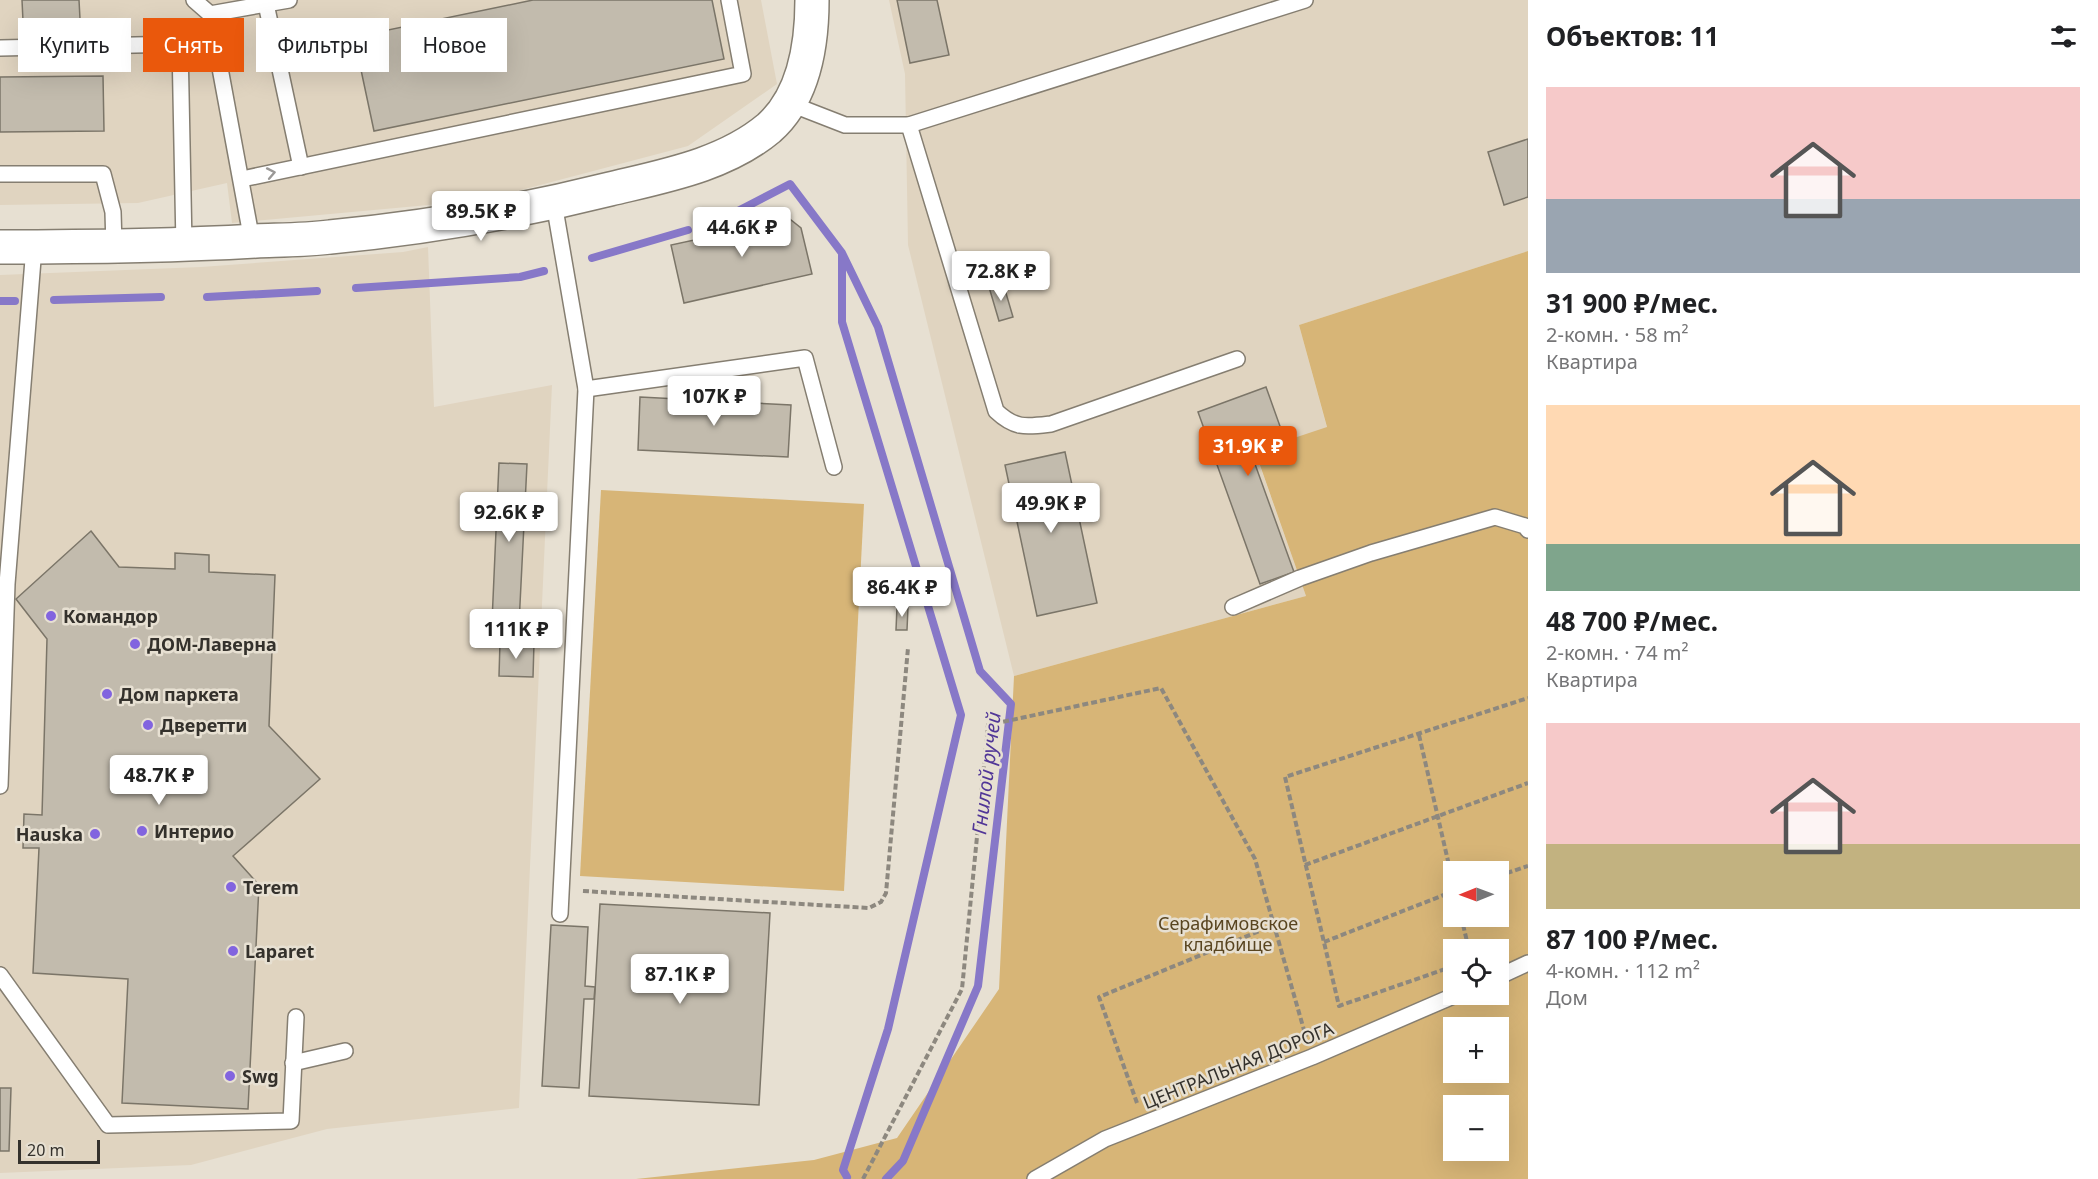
<!DOCTYPE html>
<html lang="ru">
<head>
<meta charset="utf-8">
<style>
  body { margin:0; font-family:"Noto Sans",sans-serif; background:#f2f2f2; color:#202124; height:100vh; display:flex; flex-direction:column; font-size:22px; white-space:nowrap }
  * { box-sizing:border-box; margin:0 }
  p { font-size:20px; color:#757577 }
  .icon { flex:none; width:33px; height:33px; fill:none; stroke:currentColor; stroke-width:2; stroke-linecap:round; stroke-linejoin:round }
  .map { position:relative; flex:1; overflow:hidden }
  .drawer { display:flex; flex-direction:column; background:#fff; width:570px }
  .drawer>* { flex:none }
  .guide { position:absolute; left:18px; top:18px; width:570px; height:54px; display:flex; gap:12px }
  .needle { width:39px; rotate:269deg }
  .buttons { position:absolute; left:1443px; top:861px; display:grid; gap:12px }
  .buttons a { display:grid; place-items:center; width:66px; height:66px; border-radius:0px; background:#fff; box-shadow:0 6px 24px #0002; font-size:30px }
  .scale { position:absolute; left:18px; bottom:15px; width:82px; box-sizing:border-box; padding-left:6px; border:3px solid #34312c; border-top:0; font-size:16px; line-height:21px; white-space:nowrap; color:#34312c; -webkit-text-stroke:4px #e7e0d2; paint-order:stroke }
  .price { position:absolute; translate:-50% -51px; padding:0 14px; border-radius:6px; background:#fff; color:#222; font-size:20px; line-height:39px; filter:drop-shadow(0 2px 3px #0008) }
  .price::after { content:''; position:absolute; left:50%; top:36px; width:18px; height:14px; margin-left:-9px; background:inherit; clip-path:polygon(0 0,100% 0,50% 100%) }
  .price.current { background:#ea580c; color:#fff }
  ul { padding:0; list-style:none }
  li { display:grid; align-content:center; gap:12px; height:318px; padding:0 18px }
  li span { display:grid; place-items:center; height:186px; border-radius:0px; color:#555 }
  li>.icon { margin-inline-start:auto }
  span .icon { width:108px; height:108px; fill:#fffc; stroke-width:1 }
  li b { font-size:26px }
  h2 { display:flex; justify-content:space-between; align-items:center; height:72px; padding:0 18px; font-size:26px }
  .pill { padding:0 21px; border-radius:0px; background:#fff; box-shadow:0 6px 24px #0002; font-size:21px; line-height:54px }
  .pill.current { background:#ea580c; color:#fff }
  main { display:flex; flex:1; min-height:0 }
  .map>svg:first-child { display:block }
  .built { fill:#e0d4c0 }
  .green { fill:#d7b577; fill-rule:evenodd }
  .lines { fill:none; stroke-linecap:round; stroke-linejoin:round }
  .stream { stroke:#8778c8; stroke-width:8 }
  .building { fill:#c2bbad; stroke:#7b7568; stroke-width:1.5 }
  .service-casing { stroke:#857e71; stroke-width:18 }
  .tertiary-casing { stroke:#857e71; stroke-width:36 }
  .path { stroke:#8d887f; stroke-width:4; stroke-dasharray:6 3; stroke-linecap:butt }
  .service { stroke:#fff; stroke-width:15 }
  .tertiary { stroke:#fff; stroke-width:33 }
  .oneway { stroke:#9a9896 }
  .poi-dot { fill:#8264df; stroke:#e7e0d2; stroke-width:2 }
  .labels { text-anchor:middle; dominant-baseline:central; stroke-width:5; stroke-linejoin:round; paint-order:stroke }
  .poi-label { font-size:18px; font-weight:bold; fill:#34312c; stroke:#e7e0d2; text-anchor:start }
  .park-label { font-size:18px; fill:#594520; stroke:#e7e0d2 }
  .street-label { font-size:18px; fill:#34312c; stroke:#e7e0d2 }
  .water-label { font-size:20px; font-style:italic; fill:#513697; stroke:#e7e0d2 }
</style>
</head>
<body>
<main>
<div class="map">
<svg width="1528" height="1179" viewBox="0 0 1528 1179">
  <rect width="100%" height="100%" fill="#e7e0d2"/>
  <g class="built">
    <path d="M0,0H761L777,84L688,146L483,200L232,223L227,183L138,203L0,205Z"/>
    <path d="M889,0H1528V251L1299,325L1327,428L1255,452L1306,596L1014,676L908,245L905,74Z"/>
    <path d="M428,247L434,407L552,385L519,1108L327,1129L191,1165L0,1173V275L201,267L403,252Z"/>
  </g>
  <g class="green">
    <path d="M1528,251V1179H636L814,1160L897,1138L999,989L1014,676L1306,596L1255,451L1327,427L1299,325ZM1454,872H1498V916H1454ZM1454,950H1498V994H1454ZM1454,1028H1498V1072H1454ZM1454,1106H1498V1150H1454Z"/>
    <path d="M601,490L864,504L844,891L580,876Z"/>
  </g>
  <g class="lines">
    <g class="stream">
      <path d="M734,213L790,184L842,253L878,327L980,671L1011,704L978,986L903,1161L886,1179"/>
      <path d="M842,256V322L961,715L888,1029L843,1170L847,1177"/>
      <path d="M592,258L688,230"/>
      <path d="M356,288L520,277L544,271"/>
      <path d="M207,297L317,291"/>
      <path d="M54,300L161,297"/>
      <path d="M0,301H15"/>
    </g>
  </g>
  <g class="building">
    <path d="M22,0H79L80,19L23,21Z"/>
    <path d="M533,0H712L724,59L374,131L354,37Z"/>
    <path d="M897,0H937L949,55L910,63Z"/>
    <path d="M103,76L104,131L0,132V77Z"/>
    <path d="M1528,139V197L1504,205L1488,152Z"/>
    <path d="M781,212L801,228L812,274L684,303L671,245L736,231L735,223Z"/>
    <path d="M1003,283L1013,317L999,321L989,287Z"/>
    <path d="M1266,387L1281,429L1247,442L1294,572L1260,584L1198,412Z"/>
    <path d="M640,397L791,405L788,457L638,450Z"/>
    <path d="M1065,452L1097,603L1037,616L1005,465Z"/>
    <path d="M499,463L527,464L519,624L492,622Z"/>
    <path d="M91,531L119,567L175,569V553L209,555V572L275,575L269,726L320,779L233,856L259,885L248,1109L122,1103L128,979L33,973L39,848H23L24,814L42,815L47,639L16,599Z"/>
    <path d="M897,607H908L907,630H896Z"/>
    <path d="M500,642L534,643L533,677L499,676Z"/>
    <path d="M600,904L770,913L759,1105L589,1096Z"/>
    <path d="M551,925L588,927L585,986L595,987L594,999H584L579,1088L542,1086Z"/>
    <path d="M0,1088H11L9,1151H0Z"/>
  </g>
  <g class="lines">
    <defs>
      <g id="service">
        <path d="M194,0L210,14L252,241"/>
        <path d="M266,4L301,167"/>
        <path d="M210,14L289,0"/>
        <path d="M0,48L180,44L184,246"/>
        <path d="M791,104L845,125H909L1305,0"/>
        <path d="M909,125L996,411C1015,429 1026,427 1051,424L1237,359"/>
        <path d="M0,174H103L113,212L114,246"/>
        <path d="M242,179L743,74L729,0"/>
        <path d="M554,203L586,389L560,914"/>
        <path d="M586,389L805,358L834,467"/>
        <path d="M1233,607L1300,578L1371,553L1495,517L1525,526L1528,530"/>
        <path d="M0,786L7,584L34,247"/>
        <path d="M0,975L108,1125L291,1121L296,1017"/>
        <path d="M1498,977L1528,963"/>
        <path d="M293,1063L345,1051"/>
        <path d="M1035,1179L1105,1139L1312,1057L1458,994"/>
      </g>
      <path id="tertiary" d="M0,247C85,247 170,246 256,241C280,240 305,240 330,237C424,228 518,212 610,189C664,176 725,165 769,128C804,97 812,45 812,0"/>
    </defs>
    <use href="#service" class="service-casing"/>
    <use href="#tertiary" class="tertiary-casing"/>
    <g class="path">
      <path d="M1419,735L1454,887"/>
      <path d="M1305,865L1528,783"/>
      <path d="M1498,876L1528,866"/>
      <path d="M583,891L869,908L881,902L886,893L908,648"/>
      <path d="M1461,916L1469,950"/>
      <path d="M1324,942L1454,891"/>
      <path d="M1454,966L1339,1006L1285,777L1528,698"/>
      <path d="M1137,1103L1099,997L1274,925"/>
      <path d="M863,1179L962,989L988,725L1161,688L1255,859L1306,1037"/>
    </g>
    <use href="#service" class="service"/>
    <use href="#tertiary" class="tertiary"/>
  </g>
  <defs><path id="oneway-chevron" d="M-2-3.5L2.5 0L-2 3.5" fill="none" stroke-width="1.6" stroke-linecap="round" stroke-linejoin="round" transform="scale(1.5)"/></defs>
  <use class="oneway" href="#oneway-chevron" transform="translate(271 173) rotate(-11)"/>
  <g class="poi-dot">
    <circle cx="51" cy="616" r="6"/>
    <circle cx="135" cy="644" r="6"/>
    <circle cx="107" cy="694" r="6"/>
    <circle cx="148" cy="725" r="6"/>
    <circle cx="142" cy="831" r="6"/>
    <circle cx="95" cy="834" r="6"/>
    <circle cx="231" cy="887" r="6"/>
    <circle cx="233" cy="951" r="6"/>
    <circle cx="230" cy="1076" r="6"/>
  </g>
  <g class="labels">
    <g class="poi-label">
      <text x="63" y="616">Командор</text>
      <text x="147" y="644">ДОМ-Лаверна</text>
      <text x="119" y="694">Дом паркета</text>
      <text x="160" y="725">Дверетти</text>
      <text x="154" y="831">Интерио</text>
      <text x="83" y="834" text-anchor="end">Hauska</text>
      <text x="243" y="887">Terem</text>
      <text x="245" y="951">Laparet</text>
      <text x="242" y="1076">Swg</text>
    </g>
    <g class="park-label">
      <text x="1228" y="923">Серафимовское<tspan x="1228" dy="21">кладбище</tspan></text>
    </g>
    <g class="street-label">
      <text transform="translate(1238 1065) rotate(-22)">ЦЕНТРАЛЬНАЯ ДОРОГА</text>
    </g>
    <g class="water-label">
      <text transform="translate(986 773) rotate(-83)">Гнилой ручей</text>
    </g>
  </g>
</svg>
<div class="buttons">
<a><svg class="needle" viewBox="-14 -14 28 28"><path d="M0-13l5 13h-10z" fill="#e53935"/><path d="M0 13l5-13h-10z" fill="#757577"/></svg></a>
<a><svg class="icon" aria-label="locate" viewBox="0 0 24 24"><circle cx="12" cy="12" r="6"/><path d="M12 2v4M12 18v4M2 12h4M18 12h4"/></svg></a>
<a>+</a>
<a>−</a>
</div>
<div class="scale">20 m</div>
<b class="price" style="left:481px;top:242px">89.5K ₽</b>
<b class="price" style="left:742px;top:258px">44.6K ₽</b>
<b class="price" style="left:1001px;top:302px">72.8K ₽</b>
<b class="price" style="left:714px;top:427px">107K ₽</b>
<b class="price current" style="left:1248px;top:477px">31.9K ₽</b>
<b class="price" style="left:1051px;top:534px">49.9K ₽</b>
<b class="price" style="left:509px;top:543px">92.6K ₽</b>
<b class="price" style="left:902px;top:618px">86.4K ₽</b>
<b class="price" style="left:516px;top:660px">111K ₽</b>
<b class="price" style="left:159px;top:806px">48.7K ₽</b>
<b class="price" style="left:680px;top:1005px">87.1K ₽</b>
<div class="guide">
<a class="pill">Купить</a>
<a class="pill current">Снять</a>
<a class="pill">Фильтры</a>
<a class="pill">Новое</a>
</div>
</div>
<section class="drawer">
<h2>Объектов: 11<svg class="icon" aria-label="filters" viewBox="0 0 24 24"><path d="M4 7h16M4 17h16"/><circle cx="9" cy="7" r="2"/><circle cx="15" cy="17" r="2"/></svg></h2>
<ul>
<li><span style="background:linear-gradient(#f6c9c9 60%,#9aa5b1 0)"><svg class="icon" aria-label="home" viewBox="0 0 24 24"><path d="M3 11l9-7 9 7M6 9v11h12V9"/></svg></span><div><b>31 900 ₽/мес.</b><p>2-комн. · 58 m²</p><p>Квартира</p></div></li>
<li><span style="background:linear-gradient(#ffd9b3 75%,#7fa58c 0)"><svg class="icon" aria-label="home" viewBox="0 0 24 24"><path d="M3 11l9-7 9 7M6 9v11h12V9"/></svg></span><div><b>48 700 ₽/мес.</b><p>2-комн. · 74 m²</p><p>Квартира</p></div></li>
<li><span style="background:linear-gradient(#f6c9c9 65%,#c2b280 0)"><svg class="icon" aria-label="home" viewBox="0 0 24 24"><path d="M3 11l9-7 9 7M6 9v11h12V9"/></svg></span><div><b>87 100 ₽/мес.</b><p>4-комн. · 112 m²</p><p>Дом</p></div></li>
</ul>
</section>
</main>
</body>
</html>
